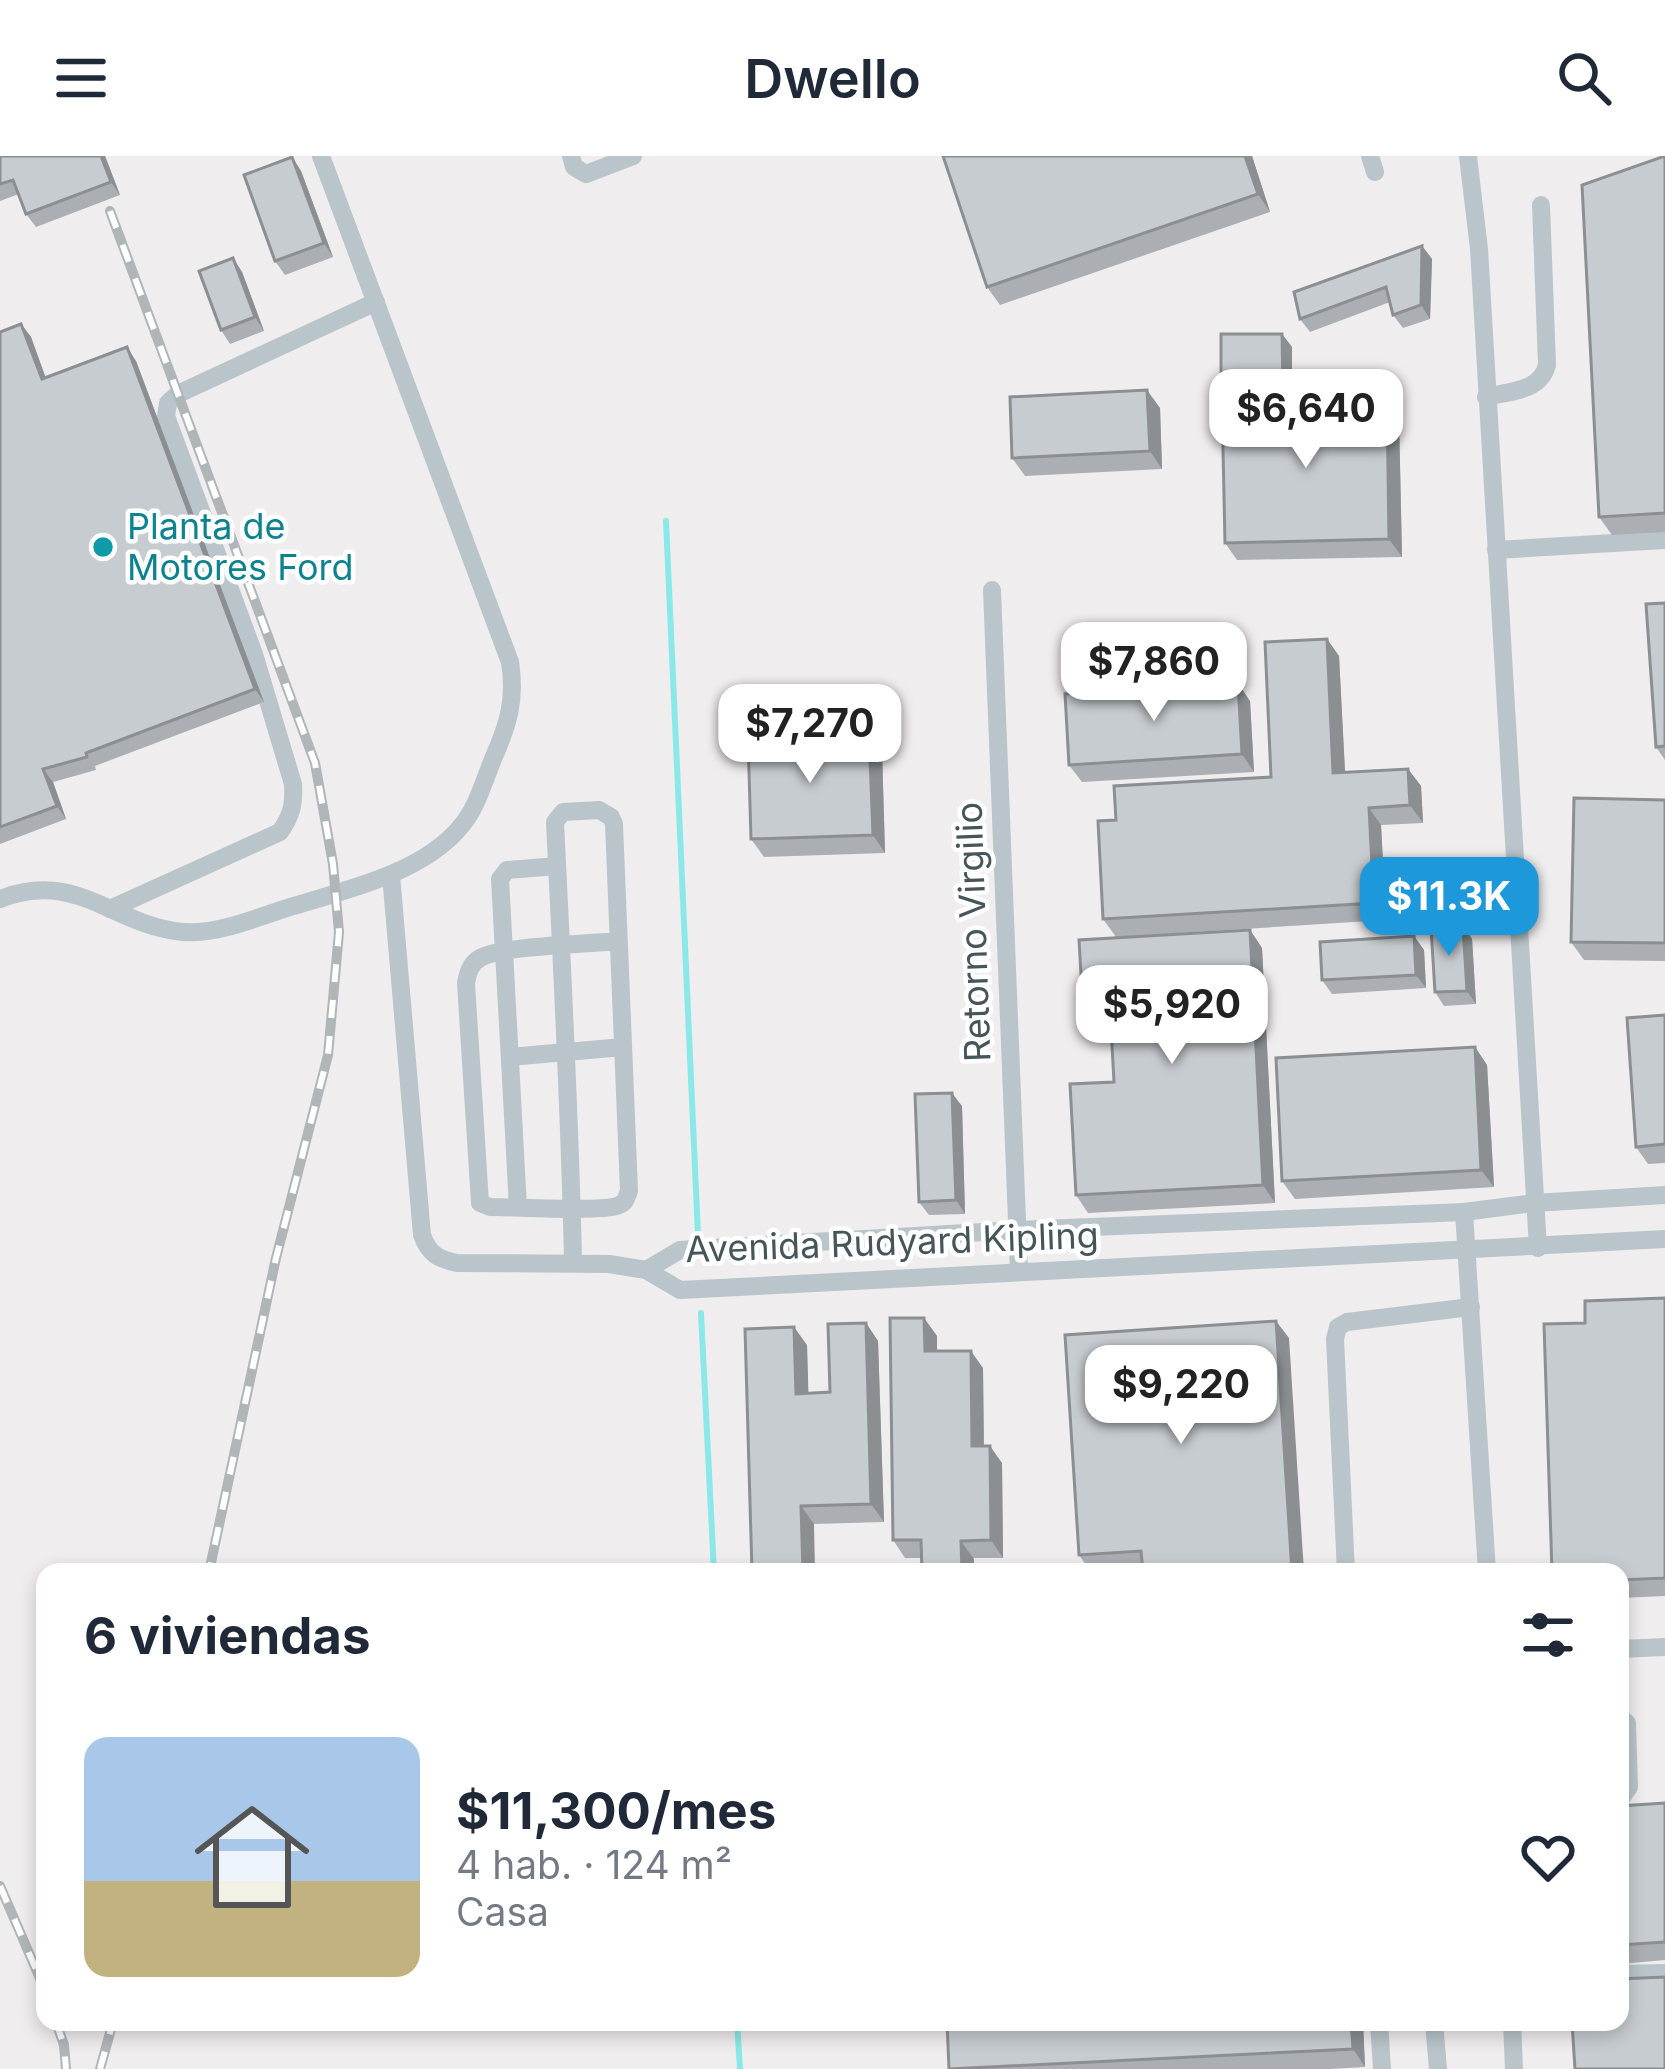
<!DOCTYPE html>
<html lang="es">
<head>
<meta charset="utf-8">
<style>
  body { margin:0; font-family:Inter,sans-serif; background:#f6f6f7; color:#1f2937; height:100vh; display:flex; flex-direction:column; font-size:45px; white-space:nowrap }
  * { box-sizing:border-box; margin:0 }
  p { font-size:39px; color:#747a83 }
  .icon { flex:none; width:66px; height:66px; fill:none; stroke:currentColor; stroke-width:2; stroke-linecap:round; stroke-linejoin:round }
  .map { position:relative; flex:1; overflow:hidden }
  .sheet { position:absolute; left:36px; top:1407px; width:1593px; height:468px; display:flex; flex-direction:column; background:#fff; border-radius:24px; box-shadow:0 6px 18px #0003 }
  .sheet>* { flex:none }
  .price { position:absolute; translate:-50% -102px; padding:0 27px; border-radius:24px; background:#fff; color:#222; font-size:39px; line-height:78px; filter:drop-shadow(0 3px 6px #0008) }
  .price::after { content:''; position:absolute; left:50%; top:72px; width:36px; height:27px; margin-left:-18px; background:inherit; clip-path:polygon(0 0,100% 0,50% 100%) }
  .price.active { background:#1d99db; color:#fff }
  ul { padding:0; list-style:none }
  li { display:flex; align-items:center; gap:36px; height:300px; padding:0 48px }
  li span { display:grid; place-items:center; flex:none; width:336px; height:240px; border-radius:24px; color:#555 }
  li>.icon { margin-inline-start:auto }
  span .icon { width:144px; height:144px; fill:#fffc; stroke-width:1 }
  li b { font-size:51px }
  h2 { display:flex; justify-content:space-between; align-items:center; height:144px; padding:0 48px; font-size:51px }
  header { display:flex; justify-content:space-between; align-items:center; height:156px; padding:0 48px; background:#fff; font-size:54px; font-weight:600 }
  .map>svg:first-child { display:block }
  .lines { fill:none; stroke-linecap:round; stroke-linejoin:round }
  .stream { stroke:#8ae9e8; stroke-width:6 }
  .minor { stroke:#b9c5ca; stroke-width:18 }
  .rail-casing { stroke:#b0b5b8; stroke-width:10 }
  .rail { stroke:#fff; stroke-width:6; stroke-dasharray:18; stroke-linecap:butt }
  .wall { fill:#abafb3 }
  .shaded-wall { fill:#8b8f92 }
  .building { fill:#c7ccd0; stroke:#8b8f92; stroke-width:3 }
  .culture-dot { fill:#0f9aa8; stroke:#fff; stroke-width:4.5 }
  .labels { text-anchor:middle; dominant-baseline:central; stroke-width:9; stroke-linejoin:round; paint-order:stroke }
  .culture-label { font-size:36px; fill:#0d838f; stroke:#fff; text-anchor:start }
  .street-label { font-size:36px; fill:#46555a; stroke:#fff }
</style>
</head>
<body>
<header><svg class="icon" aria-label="menu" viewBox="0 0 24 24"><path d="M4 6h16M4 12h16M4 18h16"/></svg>Dwello<svg class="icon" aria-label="search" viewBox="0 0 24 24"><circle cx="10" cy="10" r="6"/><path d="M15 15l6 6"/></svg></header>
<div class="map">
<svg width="1665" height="1913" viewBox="0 0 1665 1913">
  <rect width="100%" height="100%" fill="#f0edee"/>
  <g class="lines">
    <g class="stream">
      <path d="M666,365L698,1079"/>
      <path d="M701,1157L714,1416"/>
      <path d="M737,1866L740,1913"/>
    </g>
    <g class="minor">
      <path d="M571,0L574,11L586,18L633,0"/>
      <path d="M1370,0L1375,16"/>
      <path d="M1468,0L1479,93L1538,1092"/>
      <path d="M1486,241C1510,235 1540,236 1547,209L1541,49"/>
      <path d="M1496,394L1665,384"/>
      <path d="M992,434L1019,1115"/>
      <path d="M391,719L422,1079C429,1098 438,1103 457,1107L609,1108L646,1114L680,1134L1665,1083"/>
      <path d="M0,743C78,713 111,769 183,776C217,779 258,761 290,751C346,734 424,717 462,669C477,651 484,625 493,603C508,569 516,544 510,506L321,0"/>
      <path d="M110,753L280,676C292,659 294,648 293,628L254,498L166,260L168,247L178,238L376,146"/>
      <path d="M510,901L623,891"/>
      <path d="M518,1051L500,723L507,714L557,710"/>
      <path d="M1464,1056L1487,1416"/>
      <path d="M573,1106C570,959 562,813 555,666L563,656L599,654L611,661L614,668L629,1035C626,1043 626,1047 617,1050C597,1056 517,1051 490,1051L480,1047L466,827C468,817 470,808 480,802C500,790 590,788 618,785"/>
      <path d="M646,1114L680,1094L1017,1074L1464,1056L1534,1047L1665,1039"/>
      <path d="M1346,1416L1335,1183L1338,1171L1347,1166L1471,1151"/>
      <path d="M1620,1493L1665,1491"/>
      <path d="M1620,1561L1627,1567L1629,1631L1620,1644"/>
      <path d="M1620,1818L1665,1817"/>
      <path d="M1379,1866L1382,1913"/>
      <path d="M1434,1866L1438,1913"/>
      <path d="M1512,1866L1514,1913"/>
    </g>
    <defs>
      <g id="rail">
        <path d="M110,55L315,607L333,708L339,776L328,899L276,1102L209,1416"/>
        <path d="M0,1730L45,1834"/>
        <path d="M56,1866L64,1889L66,1913"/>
        <path d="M100,1913L113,1866"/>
      </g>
    </defs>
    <use href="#rail" class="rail-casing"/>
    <use href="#rail" class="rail"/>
  </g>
  <g class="wall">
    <path d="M0,0H105L120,39L36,71L26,58L19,38L0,45Z"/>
    <path d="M943,0H1252L1270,56L1000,149L987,131Z"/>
    <path d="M1665,0V376L1612,379L1599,361Z"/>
    <path d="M292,1L301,15L333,101L285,119L275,105Z"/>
    <path d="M1422,90L1432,103L1430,163L1403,172L1393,159L1390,146L1310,176L1300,163Z"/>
    <path d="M233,102L242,116L264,175L230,188L221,174Z"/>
    <path d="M21,168L31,181L45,222L136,205L264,546L95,610L96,614L53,626L66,663L0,688V176Z"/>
    <path d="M1282,178L1292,191V246L1399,262L1402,401L1237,404L1225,387L1229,247L1221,234Z"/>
    <path d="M1160,252L1162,313L1025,320L1012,302Z"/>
    <path d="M1665,447V604L1656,591Z"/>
    <path d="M1327,483L1339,500L1345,616L1408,613L1421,630L1423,667L1381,669L1386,764L1116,781L1103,763L1116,664L1271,621Z"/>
    <path d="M1250,545L1254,616L1082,626L1069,609Z"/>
    <path d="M869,576L882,594L885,697L764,701L751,683Z"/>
    <path d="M1665,644V805L1584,804L1571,786Z"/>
    <path d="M1463,770L1472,783L1476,848L1444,850L1435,836Z"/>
    <path d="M1250,774L1262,792L1275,1047L1088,1057L1076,1039L1114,926L1110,852L1094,853L1082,835Z"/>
    <path d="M1414,780L1424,794L1426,832L1332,838L1322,824Z"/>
    <path d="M1665,859V1007L1648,1008L1636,991Z"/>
    <path d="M1475,891L1487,909L1494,1031L1295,1043L1282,1025Z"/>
    <path d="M962,950L965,1058L929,1059L919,1046Z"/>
    <path d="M1665,1142V1440L1620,1442V1416L1585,1167Z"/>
    <path d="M924,1162L937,1180V1195L983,1212L984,1290L1002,1307L1003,1402H905L893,1384Z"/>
    <path d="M866,1167L878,1185L884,1366L814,1368L752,1416L807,1189L808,1237L830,1236Z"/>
    <path d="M1289,1182L1142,1413L1091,1416L1079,1399Z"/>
    <path d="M1665,1647V1804L1620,1808V1650Z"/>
    <path d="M1363,1866L1365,1911L1329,1913H949Z"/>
  </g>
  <g class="shaded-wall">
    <path d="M101,0H105L120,39L111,26Z"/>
    <path d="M1245,0H1252L1270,56L1258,38Z"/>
    <path d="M292,1L301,15L333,101L324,87Z"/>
    <path d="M1422,90L1432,103L1430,163L1421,149Z"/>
    <path d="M233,102L242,116L264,175L255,161Z"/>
    <path d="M21,168L31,181L51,236L42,223Z"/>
    <path d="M1282,178L1292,191V248L1283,234Z"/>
    <path d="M127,191L136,205L264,546L255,533Z"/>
    <path d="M1147,234L1160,252L1162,313L1150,295Z"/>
    <path d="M1387,244L1399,262L1402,401L1389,383Z"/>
    <path d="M1327,483L1339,500L1346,635L1333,617Z"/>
    <path d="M1238,527L1250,545L1254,616L1242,598Z"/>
    <path d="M869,576L882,594L885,697L873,679Z"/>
    <path d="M43,613L53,626L66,663L57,650Z"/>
    <path d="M1408,613L1421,630L1423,667L1410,649Z"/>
    <path d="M1369,652L1381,669L1386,764L1374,747Z"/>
    <path d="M1463,770L1472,783L1476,848L1467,835Z"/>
    <path d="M1250,774L1262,792L1275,1047L1263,1029Z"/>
    <path d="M1414,780L1424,794L1426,832L1416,819Z"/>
    <path d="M1475,891L1487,909L1494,1031L1481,1014Z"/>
    <path d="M952,937L962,950L965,1058L956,1044Z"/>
    <path d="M924,1162L937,1180V1213L925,1195Z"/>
    <path d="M1276,1165L1289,1182L1304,1416H1292Z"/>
    <path d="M866,1167L878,1185L884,1366L871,1348Z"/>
    <path d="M794,1171L807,1189L809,1255L796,1238Z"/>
    <path d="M971,1195L983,1212L984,1308L972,1290Z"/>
    <path d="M990,1290L1002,1307L1003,1402L991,1384Z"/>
    <path d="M801,1350L814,1368L815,1416H803Z"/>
    <path d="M961,1385L974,1403V1416H962Z"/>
    <path d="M1351,1866H1363L1365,1911L1353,1893Z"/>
  </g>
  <g class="building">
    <path d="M0,0H101L111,26L26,58L13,24L0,28Z"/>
    <path d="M943,0H1245L1258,38L987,131Z"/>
    <path d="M1665,0V357L1599,361L1582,29Z"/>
    <path d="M292,1L324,87L275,105L244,19Z"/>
    <path d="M1422,90L1421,149L1393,159L1386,131L1300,163L1294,136Z"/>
    <path d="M233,102L255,161L221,174L199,115Z"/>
    <path d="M21,168L42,223L127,191L255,533L86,597L87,601L43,613L57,650L0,671V176Z"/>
    <path d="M1221,178H1282L1283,234H1221Z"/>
    <path d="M1147,234L1150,295L1012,302L1010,241Z"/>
    <path d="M1387,244L1389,383L1225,387L1222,247Z"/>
    <path d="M1665,447V590L1656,591L1646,448Z"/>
    <path d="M1327,483L1333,617L1408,613L1410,649L1369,652L1374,747L1103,763L1098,665L1116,664L1114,630L1271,621L1265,486Z"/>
    <path d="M1238,527L1242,598L1069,609L1065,538Z"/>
    <path d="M869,576L873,679L751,683L748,581Z"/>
    <path d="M1574,642L1665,644V787L1571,786Z"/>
    <path d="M1463,770L1467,835L1435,836L1431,772Z"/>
    <path d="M1250,774L1263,1029L1076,1039L1070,928L1114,926L1109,834L1082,835L1079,784Z"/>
    <path d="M1414,780L1416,819L1322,824L1320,786Z"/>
    <path d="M1665,859V988L1636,991L1627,862Z"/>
    <path d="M1475,891L1481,1014L1282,1025L1276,902Z"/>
    <path d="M952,937L956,1044L919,1046L915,938Z"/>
    <path d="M1665,1142V1422L1620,1424V1416H1552L1544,1168L1585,1167V1145Z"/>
    <path d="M890,1162H924L925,1195H971L972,1290H990L991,1384L961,1385L962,1416H922L921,1384H893Z"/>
    <path d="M1276,1165L1292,1416H1143L1141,1395L1079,1399L1065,1179Z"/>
    <path d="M866,1167L871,1348L801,1350L803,1416H752L745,1173L794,1171L796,1238L830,1236L828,1168Z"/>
    <path d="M1665,1647V1786L1620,1789V1650Z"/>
    <path d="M1665,1821V1913H1575L1572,1866H1620V1823Z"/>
    <path d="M947,1866H1351L1353,1893L949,1913Z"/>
  </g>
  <circle class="culture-dot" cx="103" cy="391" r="12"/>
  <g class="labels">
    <g class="culture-label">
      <text x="127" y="370">Planta de<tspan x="127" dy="41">Motores Ford</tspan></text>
    </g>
    <g class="street-label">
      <text transform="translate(973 776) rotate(-92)">Retorno Virgilio</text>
      <text transform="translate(892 1086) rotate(-2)">Avenida Rudyard Kipling</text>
    </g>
  </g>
</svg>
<b class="price" style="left:1306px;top:315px">$6,640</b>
<b class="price" style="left:1154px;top:568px">$7,860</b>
<b class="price" style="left:810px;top:630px">$7,270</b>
<b class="price active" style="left:1449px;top:803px">$11.3K</b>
<b class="price" style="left:1172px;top:911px">$5,920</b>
<b class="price" style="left:1181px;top:1291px">$9,220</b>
<section class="sheet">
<h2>6 viviendas<svg class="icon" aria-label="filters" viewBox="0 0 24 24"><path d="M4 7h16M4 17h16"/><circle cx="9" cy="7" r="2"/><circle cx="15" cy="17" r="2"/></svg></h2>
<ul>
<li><span style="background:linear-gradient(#a9c7e8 60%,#c2b280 0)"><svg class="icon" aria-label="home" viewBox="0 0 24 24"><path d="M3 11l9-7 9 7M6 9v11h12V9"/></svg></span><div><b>$11,300/mes</b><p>4 hab. · 124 m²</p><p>Casa</p></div><svg class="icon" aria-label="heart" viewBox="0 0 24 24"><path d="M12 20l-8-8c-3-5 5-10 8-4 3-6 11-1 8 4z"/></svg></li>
</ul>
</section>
</div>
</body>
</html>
